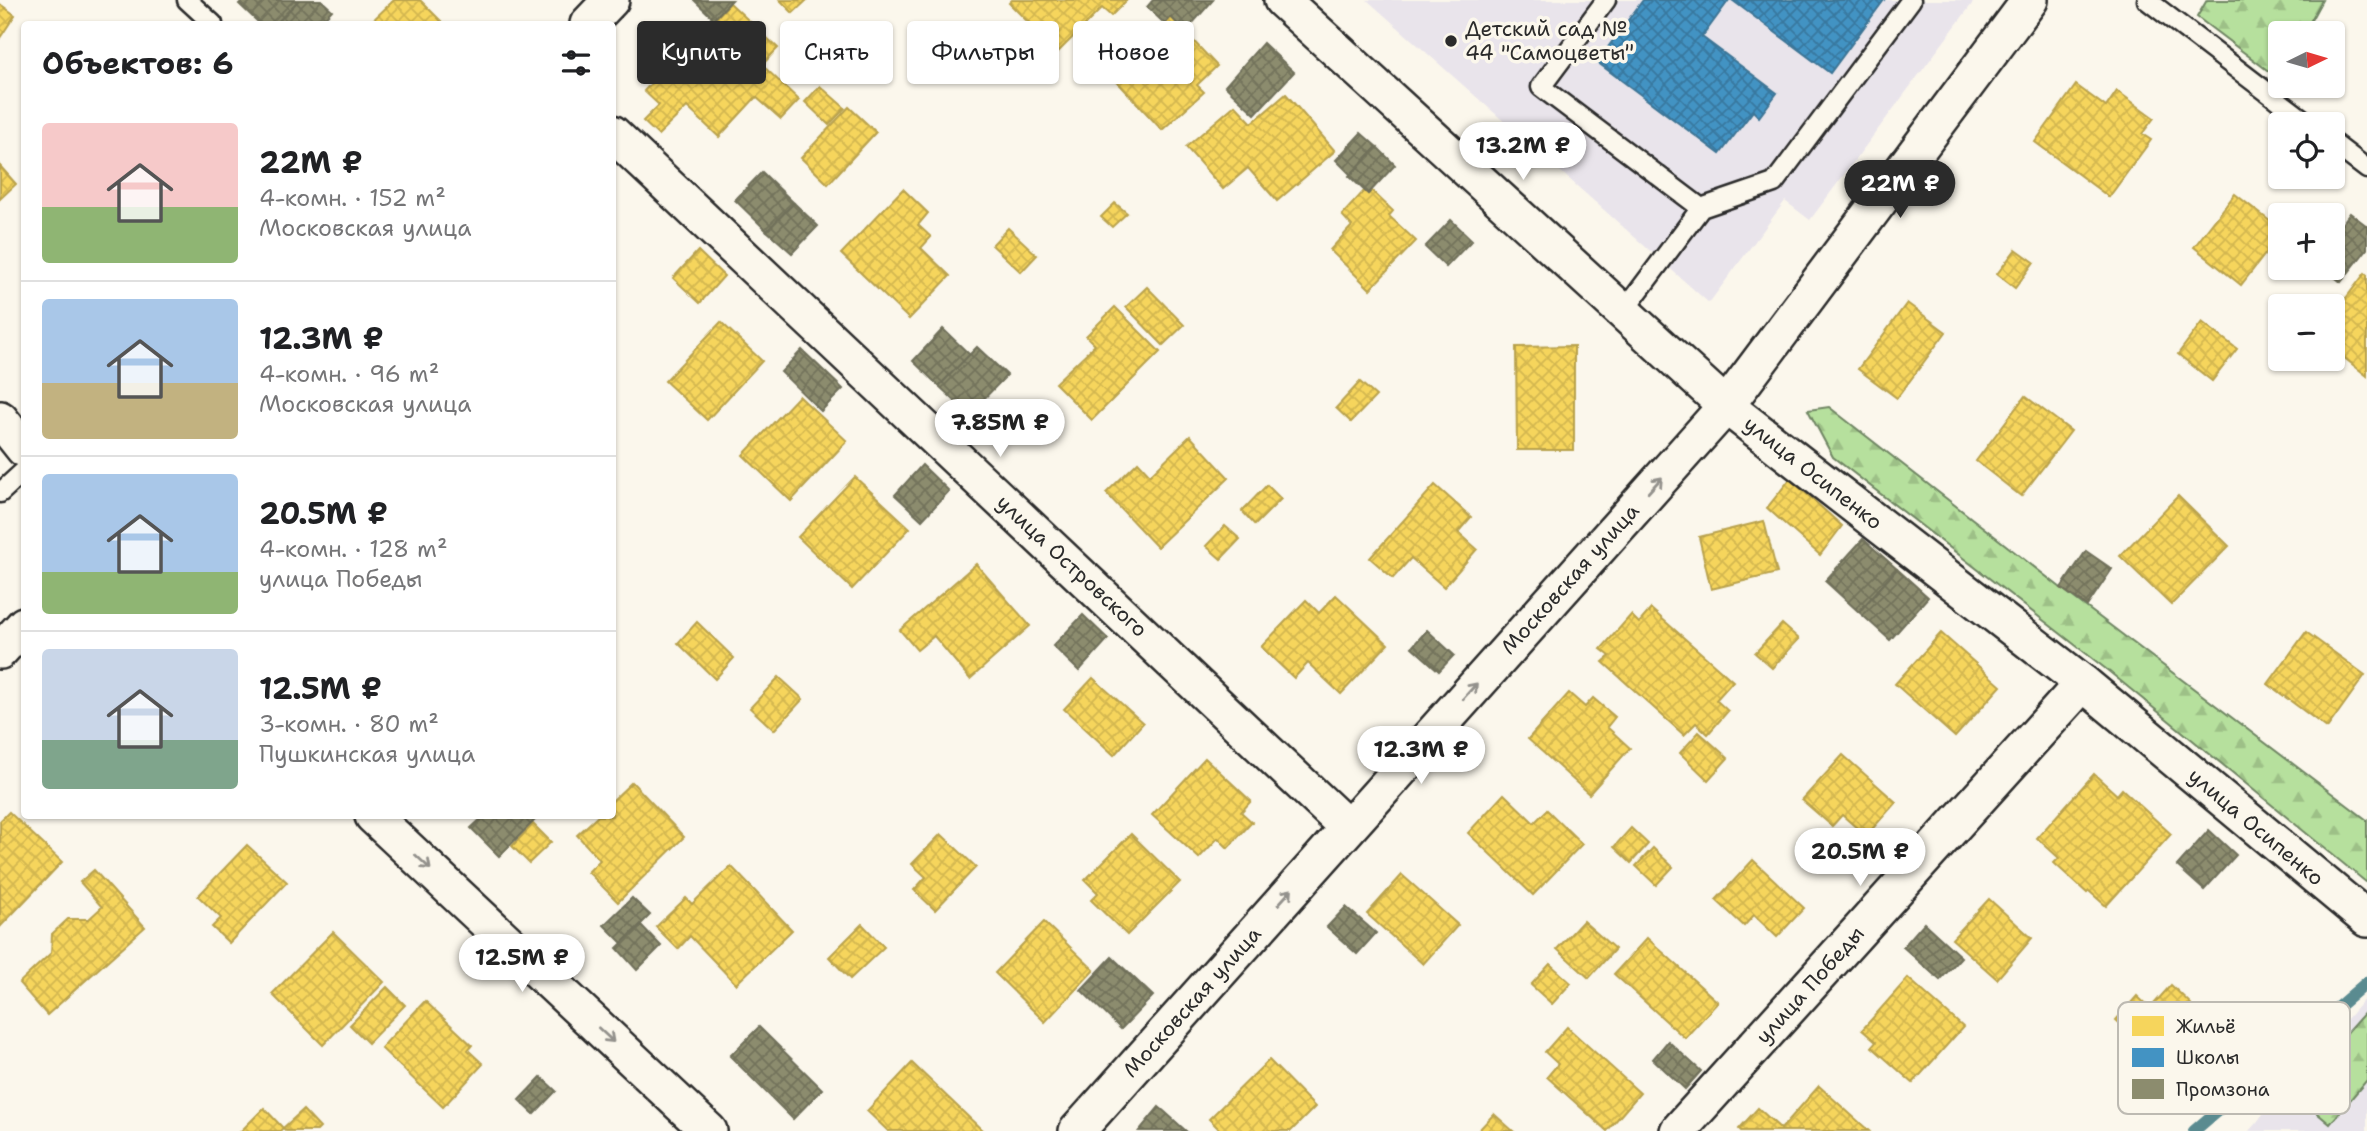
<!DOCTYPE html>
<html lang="ru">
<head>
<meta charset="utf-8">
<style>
  body { margin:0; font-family:"Shantell Sans",sans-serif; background:#f6f6f6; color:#202124; height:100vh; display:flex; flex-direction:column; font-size:26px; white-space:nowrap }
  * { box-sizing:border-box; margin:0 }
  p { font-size:23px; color:#757577 }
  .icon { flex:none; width:38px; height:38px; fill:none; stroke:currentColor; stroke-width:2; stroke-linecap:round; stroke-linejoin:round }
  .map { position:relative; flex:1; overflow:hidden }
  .details { position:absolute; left:21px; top:21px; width:595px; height:798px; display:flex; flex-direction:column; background:#fff; border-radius:7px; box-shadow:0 2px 5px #0004 }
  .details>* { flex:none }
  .banner { position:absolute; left:637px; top:21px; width:665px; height:63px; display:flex; gap:14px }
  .needle { width:46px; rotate:85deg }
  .buttons { position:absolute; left:2268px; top:21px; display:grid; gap:14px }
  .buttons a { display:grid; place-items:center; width:77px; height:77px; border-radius:7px; background:#fff; box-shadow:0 2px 5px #0004; font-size:35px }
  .price { position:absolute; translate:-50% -60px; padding:0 16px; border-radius:24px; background:#fff; color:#222; font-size:23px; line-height:46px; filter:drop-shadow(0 2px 4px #0008) }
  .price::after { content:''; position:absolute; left:50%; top:42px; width:21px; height:16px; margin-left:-10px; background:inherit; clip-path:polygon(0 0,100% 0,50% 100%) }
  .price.active { background:#2b2b2b; color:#fff }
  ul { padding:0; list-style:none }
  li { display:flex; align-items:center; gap:21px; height:175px; padding:0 21px }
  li+li { border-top:2px solid #e0e0e0 }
  li span { display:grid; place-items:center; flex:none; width:196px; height:140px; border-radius:7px; color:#555 }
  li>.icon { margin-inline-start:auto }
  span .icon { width:84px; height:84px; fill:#fffc; stroke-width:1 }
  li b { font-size:30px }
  h2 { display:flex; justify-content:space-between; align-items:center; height:84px; padding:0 21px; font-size:30px }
  .tag { padding:0 24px; border-radius:7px; background:#fff; box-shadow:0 2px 5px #0004; font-size:24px; line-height:63px }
  .tag.active { background:#2b2b2b; color:#fff }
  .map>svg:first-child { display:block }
  .built { fill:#e9e4eb }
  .forest { fill:url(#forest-firs); stroke:#708664; stroke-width:2 }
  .homes { fill:url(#homes-cross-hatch); stroke:#b9a24d; stroke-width:2 }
  .schools { fill:url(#schools-cross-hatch); stroke:#3c7495; stroke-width:2 }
  .industry { fill:url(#industry-cross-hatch); stroke:#6f6f5a; stroke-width:2 }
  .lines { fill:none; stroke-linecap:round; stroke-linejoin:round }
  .stream { stroke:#5a8b90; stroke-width:12 }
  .lane-casing { stroke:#2b2b2b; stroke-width:23 }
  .street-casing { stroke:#2b2b2b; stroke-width:40 }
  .lane { stroke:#fbf7ec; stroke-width:18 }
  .street { stroke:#fbf7ec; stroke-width:35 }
  .oneway { stroke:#93918c }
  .poi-dot { fill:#2b2b2b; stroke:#fbf7ec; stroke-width:2.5 }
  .labels { text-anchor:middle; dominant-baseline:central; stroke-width:7; stroke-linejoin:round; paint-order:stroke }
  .poi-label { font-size:21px; fill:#2b2b2b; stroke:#fbf7ec; text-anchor:start }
  .street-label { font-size:21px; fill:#2b2b2b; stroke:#fbf7ec }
  .key { fill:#fbf7ec; stroke:#bdbab2; stroke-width:2 }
  .key-label { font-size:19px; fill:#2b2b2b }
</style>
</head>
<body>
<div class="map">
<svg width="2367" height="1131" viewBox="0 0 2367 1131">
  <defs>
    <pattern id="forest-firs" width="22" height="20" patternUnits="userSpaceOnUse" patternTransform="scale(1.75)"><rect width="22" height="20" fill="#b6e09d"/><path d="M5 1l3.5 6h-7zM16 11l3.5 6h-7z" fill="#9dc087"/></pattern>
    <pattern id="homes-cross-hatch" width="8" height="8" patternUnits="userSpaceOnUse" patternTransform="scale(1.75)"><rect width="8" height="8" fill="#f6d55c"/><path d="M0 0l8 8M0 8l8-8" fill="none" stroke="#d3b750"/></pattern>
    <pattern id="schools-cross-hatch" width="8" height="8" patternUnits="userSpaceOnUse" patternTransform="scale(1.75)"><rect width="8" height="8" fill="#4393c3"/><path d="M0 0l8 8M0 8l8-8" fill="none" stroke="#38789f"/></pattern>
    <pattern id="industry-cross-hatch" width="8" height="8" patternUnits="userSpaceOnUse" patternTransform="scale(1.75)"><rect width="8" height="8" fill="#8c8c6e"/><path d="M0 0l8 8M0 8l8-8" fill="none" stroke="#73735b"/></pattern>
  </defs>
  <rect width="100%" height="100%" fill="#fbf7ec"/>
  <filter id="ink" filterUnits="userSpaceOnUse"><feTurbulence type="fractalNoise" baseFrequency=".0143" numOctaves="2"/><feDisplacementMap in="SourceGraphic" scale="14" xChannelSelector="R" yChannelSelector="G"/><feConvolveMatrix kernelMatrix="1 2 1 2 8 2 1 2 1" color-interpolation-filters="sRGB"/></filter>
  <g filter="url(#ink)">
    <g class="built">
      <path d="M1367,0H1975L1810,220L1785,201L1709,303Z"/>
      <path d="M2367,996V1131H2249Z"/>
    </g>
    <g class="forest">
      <path d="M2207,0H2322L2304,33H2280L2279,79L2197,17Z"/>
      <path d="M1829,407L2061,588L2367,820V883L2106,669L1833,457L1808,410Z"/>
      <path d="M2367,1010V1080L2330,1124L2293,1093Z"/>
    </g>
    <g class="homes">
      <path d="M394,0H420L444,24H369Z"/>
      <path d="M780,0H807L793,13Z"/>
      <path d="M1012,0H1127L1111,16L1102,8L1058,52L1009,3Z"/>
      <path d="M730,3L778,48L762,65L799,100L781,119L756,97L719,137L687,107L658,135L643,121L659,105L644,91L656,78L658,80Z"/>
      <path d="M0,4L15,15L0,38Z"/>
      <path d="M1171,17L1217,66L1197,85L1204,92L1162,130L1110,74Z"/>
      <path d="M2076,85L2106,107L2117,91L2154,118L2142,134L2151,140L2109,197L2035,142Z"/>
      <path d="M820,86L845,108L829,125L805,102Z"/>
      <path d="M1286,94L1335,151L1277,201L1248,168L1223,189L1186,147L1235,105L1252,123Z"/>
      <path d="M849,107L876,132L828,184L801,158Z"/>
      <path d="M0,166L16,184L0,199Z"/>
      <path d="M903,189L928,213L918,225L931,237L921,248L950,276L909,319L841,254Z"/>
      <path d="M1371,190L1393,211L1389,216L1416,241L1370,289L1330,250L1352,226L1342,215L1364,191L1368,194Z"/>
      <path d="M2235,194L2280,229V235L2241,285L2194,247Z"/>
      <path d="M1115,203L1127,213L1112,227L1101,217Z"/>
      <path d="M1008,228L1037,255L1021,272L992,245Z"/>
      <path d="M2016,249L2034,262L2015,288L1997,274Z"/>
      <path d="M698,251L724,276L700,303L673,278Z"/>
      <path d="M2365,273L2367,275V376L2333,349V315Z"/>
      <path d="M1147,287L1184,325L1163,345L1126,307Z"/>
      <path d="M1907,303L1946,332L1897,398L1858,369Z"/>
      <path d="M1115,307L1160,352L1092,420L1055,383L1095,345L1086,336Z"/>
      <path d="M721,322L762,361L707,420L665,381Z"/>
      <path d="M2202,322L2237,349L2212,381L2178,354Z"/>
      <path d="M1574,346V450H1517L1516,347Z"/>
      <path d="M1360,382L1376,396L1351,422L1336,408Z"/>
      <path d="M799,396L847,441L791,501L743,455Z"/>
      <path d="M2025,396L2071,431L2021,496L1976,461Z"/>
      <path d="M1190,436L1229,478L1157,547L1106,493L1138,462L1150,475Z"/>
      <path d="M855,477L910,528L852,589L798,537Z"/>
      <path d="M1790,479L1842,526L1820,555L1767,508Z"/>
      <path d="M1267,485L1281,499L1255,525L1242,511Z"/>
      <path d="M1435,485L1471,517L1458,532L1477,549L1444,587L1411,558L1393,578L1370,558Z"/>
      <path d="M2178,496L2229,546L2171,605L2120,556Z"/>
      <path d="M1764,521L1777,573L1711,589L1699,537Z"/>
      <path d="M1225,526L1240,539L1221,559L1206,546Z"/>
      <path d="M976,564L1030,626L970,679L934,636L917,650L900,630Z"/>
      <path d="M1336,595L1388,644L1341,694L1308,663L1294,678L1261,647L1306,600L1319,613Z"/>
      <path d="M1651,609L1733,681L1716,700L1728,711L1708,734L1696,723L1684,735L1603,662L1610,656L1601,649L1631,615L1639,623Z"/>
      <path d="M697,622L734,658L715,679L678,643Z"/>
      <path d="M1782,624L1799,639L1772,668L1755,653Z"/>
      <path d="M2306,632L2365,675L2327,728L2268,684Z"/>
      <path d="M1941,633L2001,686L1955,737L1895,684Z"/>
      <path d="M779,677L803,699L774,730L750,708Z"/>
      <path d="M1093,678L1143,723L1114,755L1064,709Z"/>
      <path d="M1569,693L1585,707L1593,698L1615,717L1607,727L1630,748L1589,794L1528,739Z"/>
      <path d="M1699,732L1728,758L1708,780L1680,753Z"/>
      <path d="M1843,755L1896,802L1866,836L1842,815L1832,826L1802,800Z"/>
      <path d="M1205,758L1251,801L1241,812L1252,822L1228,848L1218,838L1199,858L1152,815Z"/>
      <path d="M2094,774L2117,795L2122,789L2171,834L2106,906L2089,891L2087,893L2054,863L2059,858L2037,838Z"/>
      <path d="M632,782L684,837L618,902L588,872L600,860L577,835L598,816H612V801Z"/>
      <path d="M1504,794L1534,823L1547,810L1582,844L1533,895L1468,833Z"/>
      <path d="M9,812L62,862L0,927V821Z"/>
      <path d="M533,824L551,842L529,863L512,846Z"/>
      <path d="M1631,828L1648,844L1631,863L1614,847Z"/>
      <path d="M941,834L976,867L935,910L914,890L926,877L912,864Z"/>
      <path d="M1131,834L1180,882L1127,935L1091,900L1098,893L1085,880Z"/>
      <path d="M247,845L287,882L229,943L212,927L221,918L198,896Z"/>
      <path d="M1653,848L1673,867L1656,885L1636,866Z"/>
      <path d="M1753,860L1804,908L1777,937L1754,915L1744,926L1716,900Z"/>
      <path d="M731,866L792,930L736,984L690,936L678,949L656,927L686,898L692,904Z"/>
      <path d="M94,870L145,927L47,1015L19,983L51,953L52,934L68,919H89L102,907L80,882Z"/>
      <path d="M1402,875L1458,925L1423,964L1367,914Z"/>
      <path d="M1989,899L2032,938L1997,979L1952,939Z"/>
      <path d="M1583,921L1615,949L1589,978L1557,949Z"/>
      <path d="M1044,922L1094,970L1045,1022L995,973Z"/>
      <path d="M862,924L884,947L850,979L829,957Z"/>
      <path d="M333,932L384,982L323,1045L272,994Z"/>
      <path d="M1647,938L1718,1002L1685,1038L1614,974Z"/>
      <path d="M1550,964L1571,983L1552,1004L1531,985Z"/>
      <path d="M1908,978L1963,1027L1913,1083L1872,1047L1876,1042L1862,1030Z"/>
      <path d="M2171,985L2191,1004L2175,1022L2154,1004Z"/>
      <path d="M387,987L405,1005L368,1043L350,1025Z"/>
      <path d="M2137,996L2167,1024L2146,1048L2116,1020Z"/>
      <path d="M425,1001L472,1045L468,1050L483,1064L443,1107L381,1048Z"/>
      <path d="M1567,1027L1640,1093L1607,1131L1547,1077L1558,1064L1545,1052Z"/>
      <path d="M1269,1060L1315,1107L1291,1131H1221L1209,1119Z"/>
      <path d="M912,1063L983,1131H888L867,1111Z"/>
      <path d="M1819,1086L1869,1131H1741L1739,1129L1758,1108L1781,1129Z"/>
      <path d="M264,1108L283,1128L280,1131H241Z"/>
      <path d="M303,1110L320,1128L317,1131H286L283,1128Z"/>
      <path d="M1494,1114L1513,1131H1478Z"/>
    </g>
    <g class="schools">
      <path d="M1643,0H1729L1702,37L1777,93L1759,117L1753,111L1720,154L1597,62Z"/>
      <path d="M1732,0H1884L1830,73Z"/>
    </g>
    <g class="industry">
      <path d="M243,0H299L276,24H260L239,4Z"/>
      <path d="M299,0H321L332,10L319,24H276Z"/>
      <path d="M694,0H732L714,19Z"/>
      <path d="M1153,0H1213L1185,32L1171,17L1165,24L1147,7Z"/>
      <path d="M1263,43L1294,72L1255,114L1225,86Z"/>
      <path d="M1361,133L1377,147L1351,175L1336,160Z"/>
      <path d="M1377,147L1395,165L1368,194L1349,176Z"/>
      <path d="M762,172L794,203L767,231L735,200Z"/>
      <path d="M794,203L818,226L792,253L767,231Z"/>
      <path d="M2350,213L2367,226V249L2341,282L2323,268H2333V236Z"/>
      <path d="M1451,220L1472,240L1446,267L1425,247Z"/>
      <path d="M943,329L970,355L939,386L913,361Z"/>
      <path d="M977,347L1007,375L969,414L939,386Z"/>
      <path d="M802,350L843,389L821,411L781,372Z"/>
      <path d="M922,465L949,491L922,520L895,495Z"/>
      <path d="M1863,539L1897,569L1859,612L1825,581Z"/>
      <path d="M2086,551L2112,569L2087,606L2061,588Z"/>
      <path d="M1897,569L1928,597L1890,640L1859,612Z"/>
      <path d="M1083,615L1108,639L1079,671L1053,646Z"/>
      <path d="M1427,630L1454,655L1439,671L1412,647Z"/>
      <path d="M484,816H539L499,856L471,828Z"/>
      <path d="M2209,830L2236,855L2204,890L2177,866Z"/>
      <path d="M632,898L650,915L622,943L604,925Z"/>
      <path d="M1346,907L1376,933L1357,954L1327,927Z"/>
      <path d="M1924,923L1961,957L1940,980L1903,947Z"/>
      <path d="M641,925L661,946L637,970L617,948Z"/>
      <path d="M1112,957L1153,996L1121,1029L1081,990Z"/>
      <path d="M759,1027L822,1089L793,1119L730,1056Z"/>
      <path d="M1668,1041L1701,1071L1685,1089L1653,1059Z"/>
      <path d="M541,1077L556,1091L534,1114L519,1100Z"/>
      <path d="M1159,1107L1165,1112L1186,1131H1139Z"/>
    </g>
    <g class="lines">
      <path class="stream" d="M2194,1131L2367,982"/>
      <defs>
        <g id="lane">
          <path d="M187,0L213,24"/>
          <path d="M1606,0L1541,87L1701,208"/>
          <path d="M2147,0L2309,124"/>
          <path d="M2333,143L2367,169"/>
          <path d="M1623,312L1701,208L1774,183L1911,0"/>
          <path d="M0,493L24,471"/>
        </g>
        <g id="street">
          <path d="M1282,0L1726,406L2083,683L2367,919"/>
          <path d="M588,24L611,0"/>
          <path d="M612,133L1347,827"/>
          <path d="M0,419L24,449"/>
          <path d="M0,651L24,625"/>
          <path d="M373,816L709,1131"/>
          <path d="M1077,1131L1726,406L2030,0"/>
          <path d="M1678,1131L2083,683"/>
        </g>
      </defs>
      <use href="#lane" class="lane-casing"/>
      <use href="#street" class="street-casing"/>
      <use href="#lane" class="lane"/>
      <use href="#street" class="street"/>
    </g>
    <defs><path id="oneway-shaft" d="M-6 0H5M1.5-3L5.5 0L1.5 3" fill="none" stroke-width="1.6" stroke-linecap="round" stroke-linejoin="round" transform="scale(1.75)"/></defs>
    <g class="oneway">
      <use href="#oneway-shaft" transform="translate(1655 485) rotate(-48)"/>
      <use href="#oneway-shaft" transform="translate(1470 691) rotate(-48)"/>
      <use href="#oneway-shaft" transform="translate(423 862) rotate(43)"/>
      <use href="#oneway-shaft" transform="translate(1285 897) rotate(-48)"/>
      <use href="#oneway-shaft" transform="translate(606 1035) rotate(43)"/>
    </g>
  </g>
  <circle class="poi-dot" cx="1451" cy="41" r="7"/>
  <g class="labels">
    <g class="poi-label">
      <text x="1465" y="29">Детский сад №<tspan x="1465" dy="24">44 "Самоцветы"</tspan></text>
    </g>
    <g class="street-label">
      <text transform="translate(1813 473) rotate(38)">улица Осипенко</text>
      <text transform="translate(1072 566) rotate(43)">улица Островского</text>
      <text transform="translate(1570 579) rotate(-48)">Московская улица</text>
      <text transform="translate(2256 827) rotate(40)">улица Осипенко</text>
      <text transform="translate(1810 985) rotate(-48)">улица Победы</text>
      <text transform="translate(1192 1002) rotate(-48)">Московская улица</text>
    </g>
  </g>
  <rect x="2118" y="1002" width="232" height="112" rx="10" class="key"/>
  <rect x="2132" y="1016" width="32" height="20" fill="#f6d55c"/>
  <rect x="2132" y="1048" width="32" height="19" fill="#4393c3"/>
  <rect x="2132" y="1079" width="32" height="20" fill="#8c8c6e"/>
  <g class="key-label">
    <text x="2176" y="1033">Жильё</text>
    <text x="2176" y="1064">Школы</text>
    <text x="2176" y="1096">Промзона</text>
  </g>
</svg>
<div class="buttons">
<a><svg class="needle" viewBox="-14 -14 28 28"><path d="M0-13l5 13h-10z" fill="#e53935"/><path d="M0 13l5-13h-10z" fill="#757577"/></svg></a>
<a><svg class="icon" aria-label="locate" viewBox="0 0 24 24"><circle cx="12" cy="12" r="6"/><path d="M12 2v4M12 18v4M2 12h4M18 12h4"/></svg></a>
<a>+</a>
<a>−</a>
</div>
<b class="price" style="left:1523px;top:182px">13.2M ₽</b>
<b class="price active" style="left:1900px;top:220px">22M ₽</b>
<b class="price" style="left:1000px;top:459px">7.85M ₽</b>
<b class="price" style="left:1421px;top:786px">12.3M ₽</b>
<b class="price" style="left:1860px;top:888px">20.5M ₽</b>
<b class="price" style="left:522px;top:994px">12.5M ₽</b>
<div class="banner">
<a class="tag active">Купить</a>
<a class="tag">Снять</a>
<a class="tag">Фильтры</a>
<a class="tag">Новое</a>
</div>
<section class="details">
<h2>Объектов: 6<svg class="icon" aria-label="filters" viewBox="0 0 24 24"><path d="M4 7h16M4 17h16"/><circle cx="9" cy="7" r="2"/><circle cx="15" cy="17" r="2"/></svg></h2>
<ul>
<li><span style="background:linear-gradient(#f6c9c9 60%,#8fb573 0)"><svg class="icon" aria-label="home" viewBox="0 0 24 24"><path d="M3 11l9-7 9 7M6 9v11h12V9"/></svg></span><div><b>22M ₽</b><p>4-комн. · 152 m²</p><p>Московская улица</p></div></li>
<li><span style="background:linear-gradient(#a9c7e8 60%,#c2b280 0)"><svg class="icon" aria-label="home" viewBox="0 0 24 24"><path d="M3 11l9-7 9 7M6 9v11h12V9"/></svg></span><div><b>12.3M ₽</b><p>4-комн. · 96 m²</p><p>Московская улица</p></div></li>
<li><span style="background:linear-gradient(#a9c7e8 70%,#8fb573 0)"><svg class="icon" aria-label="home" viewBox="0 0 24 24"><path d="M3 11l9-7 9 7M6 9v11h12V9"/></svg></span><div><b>20.5M ₽</b><p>4-комн. · 128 m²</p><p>улица Победы</p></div></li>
<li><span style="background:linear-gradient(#c9d6e8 65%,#7fa58c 0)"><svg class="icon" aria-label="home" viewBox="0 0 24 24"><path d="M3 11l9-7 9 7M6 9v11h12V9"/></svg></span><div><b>12.5M ₽</b><p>3-комн. · 80 m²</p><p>Пушкинская улица</p></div></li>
</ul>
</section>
</div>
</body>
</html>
